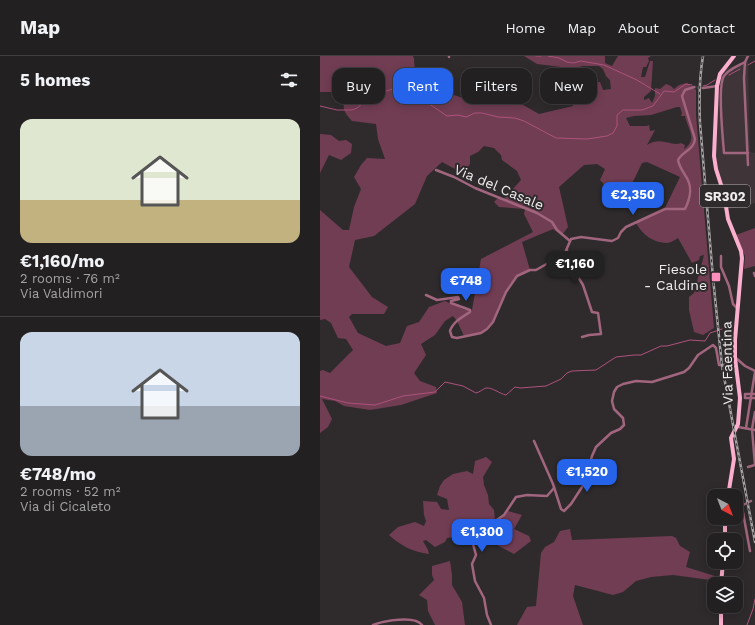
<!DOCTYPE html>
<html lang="en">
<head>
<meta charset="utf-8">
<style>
  body { margin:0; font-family:"Work Sans",sans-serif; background:#2b282a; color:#f1f3f6; height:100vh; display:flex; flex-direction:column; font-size:15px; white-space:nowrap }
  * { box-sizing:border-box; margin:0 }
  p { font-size:13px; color:#a3a3a5 }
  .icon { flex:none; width:22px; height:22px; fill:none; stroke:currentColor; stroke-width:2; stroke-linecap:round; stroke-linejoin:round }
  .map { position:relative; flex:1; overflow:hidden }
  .side { display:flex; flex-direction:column; background:#232022; width:320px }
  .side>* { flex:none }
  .banner { position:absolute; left:12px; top:12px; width:363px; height:36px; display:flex; gap:8px }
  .needle { width:26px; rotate:138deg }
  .buttons { position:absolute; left:387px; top:433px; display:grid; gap:8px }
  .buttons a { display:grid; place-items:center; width:36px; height:36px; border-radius:8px; background:#232022; box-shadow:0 2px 10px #0003,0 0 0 1px #403e40; font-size:20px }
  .price { position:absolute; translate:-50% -34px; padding:0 9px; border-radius:8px; background:#2563eb; color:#fff; font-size:13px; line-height:26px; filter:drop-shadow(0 1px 2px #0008) }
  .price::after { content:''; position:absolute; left:50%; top:24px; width:12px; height:9px; margin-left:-6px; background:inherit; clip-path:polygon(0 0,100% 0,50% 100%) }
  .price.current { background:#222; color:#fff }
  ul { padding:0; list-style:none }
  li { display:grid; align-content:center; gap:8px; height:212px; padding:0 20px }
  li+li { border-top:1px solid #403e40 }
  li span { display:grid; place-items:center; height:124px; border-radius:12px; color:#555 }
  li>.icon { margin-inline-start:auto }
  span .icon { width:72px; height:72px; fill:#fffc; stroke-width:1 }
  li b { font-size:17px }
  h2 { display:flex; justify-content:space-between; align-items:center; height:48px; padding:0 20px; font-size:17px }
  .pill { padding:0 14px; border-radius:12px; background:#232022; box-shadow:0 2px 10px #0003,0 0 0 1px #403e40; font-size:14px; line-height:36px }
  .pill.current { background:#2563eb; color:#fff }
  header { display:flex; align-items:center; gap:24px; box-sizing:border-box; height:56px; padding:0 20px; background:#232022; border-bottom:1px solid #403e40 }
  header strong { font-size:19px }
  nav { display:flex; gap:22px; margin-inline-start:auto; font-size:14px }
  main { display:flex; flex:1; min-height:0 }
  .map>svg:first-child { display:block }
  .built { fill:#3f3539 }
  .green { fill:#713d53; fill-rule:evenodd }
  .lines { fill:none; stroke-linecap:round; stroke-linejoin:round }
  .stream { stroke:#ae527b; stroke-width:1 }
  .minor-tunnel { stroke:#4c484a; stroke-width:2.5; stroke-dasharray:2.5 1; stroke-linecap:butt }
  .minor { stroke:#a2657e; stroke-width:2.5 }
  .primary { stroke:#fbaecd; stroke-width:4 }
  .rail-casing { stroke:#a6a3a4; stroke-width:2.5 }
  .rail { stroke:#2f2b2d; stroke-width:1; stroke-dasharray:3; stroke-linecap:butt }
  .poi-dot { fill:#fe8ebe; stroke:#2f2b2d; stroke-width:1.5 }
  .labels { text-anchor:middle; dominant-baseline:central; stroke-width:4; stroke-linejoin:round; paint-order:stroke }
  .shield { fill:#2f2b2d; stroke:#b5b2b3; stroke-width:1 }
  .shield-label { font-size:13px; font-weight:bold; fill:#efeced }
  .street-label { font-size:14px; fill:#efeced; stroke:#2f2b2d }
  .poi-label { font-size:14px; fill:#efeced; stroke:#2f2b2d; text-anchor:end }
</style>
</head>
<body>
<header>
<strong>Map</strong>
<nav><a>Home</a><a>Map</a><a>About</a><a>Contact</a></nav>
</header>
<main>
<section class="side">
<h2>5 homes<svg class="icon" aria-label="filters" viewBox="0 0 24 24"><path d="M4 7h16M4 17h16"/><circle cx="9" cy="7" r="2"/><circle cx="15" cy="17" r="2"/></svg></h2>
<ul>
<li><span style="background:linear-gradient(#dfe7d0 65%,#c2b280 0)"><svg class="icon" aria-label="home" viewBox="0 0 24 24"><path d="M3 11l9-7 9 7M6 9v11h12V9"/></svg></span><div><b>€1,160/mo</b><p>2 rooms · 76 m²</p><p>Via Valdimori</p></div></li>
<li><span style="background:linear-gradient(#c9d6e8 60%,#9aa5b1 0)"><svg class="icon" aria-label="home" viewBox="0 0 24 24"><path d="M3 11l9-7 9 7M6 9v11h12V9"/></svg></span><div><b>€748/mo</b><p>2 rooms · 52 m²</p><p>Via di Cicaleto</p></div></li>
</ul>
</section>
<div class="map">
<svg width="435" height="569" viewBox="0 0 435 569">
  <rect width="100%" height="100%" fill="#2f2b2d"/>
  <path class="built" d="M428,4L430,96L435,97V147L404,154L402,140L395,116L393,102V74L396,27L398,17L402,12H409Z"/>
  <g class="green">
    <path d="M0,0H93L94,3L96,30L106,34H114L137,40L148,44H158L167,48L180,45L192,49H203L219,58L253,50V35L248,33L241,11L217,8L204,0H285V7L292,10L298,0H331L328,2L329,5L326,11H323L321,21H325L330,5H333L331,35L324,41V44L329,42L332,47L335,40V32L340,33L346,28L351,30L354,33L359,29L367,27L376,34V59L394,272L383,279L374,276L369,254V241L374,237L384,199L380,200L379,204L372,207L358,182C355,184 350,187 347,187C333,187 322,178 316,167L344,154L360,121L327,106L322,107L305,142L299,144L280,124L285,113L277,108L264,109L239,131L248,171L242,179L233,173L202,186L210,214L197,220L186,236L173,266L161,277L144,280L137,265L133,260L125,265L115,279L101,288L106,299L94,317L100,325L116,331L117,337L81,349L50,354L24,350L15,345L2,343L12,363L8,371L0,377V315L3,314L10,317L33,294L26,283L18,282L11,267L5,263L0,264V154L23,174H29L34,151L41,133L34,121L41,109L47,102L65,103L58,83L56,68L32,65C22,54 23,53 25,39L13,36H0ZM263,10H279L283,13L286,20L290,24L291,33L283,34L280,26H275L271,23L255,27L250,13ZM357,51H360L362,57L361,60H365C368,74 378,83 364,93L365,89L361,87C351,91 341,80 327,89L335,74L330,75L329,69L327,70H310L306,62L314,60L331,59ZM164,90L174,92L181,99L182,104L197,115L201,124L184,143L178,142L174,146L179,151L205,153L204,158L213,176L161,203L152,254H145L125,245L109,251L99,266L87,270L80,287L66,290L38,277L29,261L32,258H64L68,251L52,241L29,211L35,184L54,180L95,148L107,120L122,106L135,113L148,111L150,108V100L158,96Z"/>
    <path d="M0,78L11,79L19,85L26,84L32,88L31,97L21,104L9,99L0,117Z"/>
    <path d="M435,172V210L424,213L425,200L416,179Z"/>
    <path d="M166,401L172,406L163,421L164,429L168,439L169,448L174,454L175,464L177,466L184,460L188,455L202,459L194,473L209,480L211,485L194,498L175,488L165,489C149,476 146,478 127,482L125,486L115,491L106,484L103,485L108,494L109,498C93,496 81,490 69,479L78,471L95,466L104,470L106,465L104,459L103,445L117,446L121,453L129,454L127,443L117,439L120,430L124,424L133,418L147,415L153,418L155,405Z"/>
    <path d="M250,473L252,484L352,480L356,482L360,490L370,496L366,511L398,521V525L353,519L331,521L316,525L303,536L293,539L255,529L253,540L263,569H197L207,551L216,550L221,497L225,491L234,486L240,475Z"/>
    <path d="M130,505L132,519V529L142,546L145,569H115L108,555L107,544L99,539L114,524L112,519V510Z"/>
  </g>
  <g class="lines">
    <g class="stream">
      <path d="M216,0H221"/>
      <path d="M228,0L239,2L247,6L253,7L261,5L284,9L317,24L340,38"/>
      <path d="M428,9L435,5"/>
      <path d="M409,19L420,13"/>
      <path d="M383,30L387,29L395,24"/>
      <path d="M0,50L17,54H32L37,52L53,39L73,33L78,34L87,41L105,45L127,60L138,59L146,61L155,57H162L178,61L195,62L204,65L236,82L267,83L287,80L293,77L297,70V59L303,54H322L333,50L344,35L354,36L366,28L372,29"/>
      <path d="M0,340L28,347L55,349L83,340L115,336L125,326L143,330L156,337C160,336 163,333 166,332C172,331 180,338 186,339L195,331L200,332L226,330L241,323L247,317L252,315L276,314L296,301L314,299H321L341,290H347L370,284L385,285L390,277L402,273"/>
      <path d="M427,569L433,553L435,543"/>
    </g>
    <path class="minor-tunnel" d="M374,31L383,32"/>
    <g class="minor">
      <path d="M428,0L425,6L424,22L428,109"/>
      <path d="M129,1V0"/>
      <path d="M425,6C418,10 409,13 404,20C397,29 403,83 404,97H428"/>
      <path d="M383,32L397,30"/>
      <path d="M116,114L134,121L155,132L217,157L232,166L237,174L250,185"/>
      <path d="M247,194L248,204L263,229L272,256L278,257L281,278L269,279L262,281"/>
      <path d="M401,200V211L409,230L413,248L417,252"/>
      <path d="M434,217L435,220"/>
      <path d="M106,239L117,244L138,241L139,243L131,245V247L150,254V256C142,261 133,266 130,275L132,281L137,282L161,277L167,273L173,266L186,236L197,220L210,214H216L230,206L240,203L244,199L251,183L261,181L292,185L298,182L301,176L306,171L345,153H365C371,141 373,130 365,119C362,114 359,110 358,104C363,95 374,94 375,83L362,40L365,34L374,31"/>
      <path d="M416,302L425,310L435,315"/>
      <path d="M435,338H425V342H435"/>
      <path d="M418,371L435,374"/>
      <path d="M426,372L435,316"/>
      <path d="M214,385L233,428L241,453L244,455L251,448L264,428L272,400L276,391L291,377L300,373L304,369L303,362L294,353L292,345L294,336L297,331L303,328L316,325L332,326L364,316L369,312L378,299L393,289L396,292L399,309H405L408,304V291L415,284"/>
      <path d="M428,411L435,409L432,373L435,356"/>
      <path d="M421,450L431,445"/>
      <path d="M416,451L421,450L422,451L430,495"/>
      <path d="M53,569C63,565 95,559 102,569"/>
      <path d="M171,569L167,559L164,542L155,525L152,508L156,499L153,488L149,479L151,476L168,470L184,459L196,441L207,439L227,440L234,432"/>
    </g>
    <g class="primary">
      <path d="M408,440L414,403L411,382L418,368L420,342L415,302V284L422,202L421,195L408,163L404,138L396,113L394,100L397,30L400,18L414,0"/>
      <path d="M405,462V484"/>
      <path d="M401,528L403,506"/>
      <path d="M401,550V569"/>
    </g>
    <defs>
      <path id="rail" d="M383,0C379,23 379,44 380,67L393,222L402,310L435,486"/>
    </defs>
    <use href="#rail" class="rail-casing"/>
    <use href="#rail" class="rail"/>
  </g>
  <rect class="poi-dot" x="391" y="216" width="10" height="10" rx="2"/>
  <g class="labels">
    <rect class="shield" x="380" y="129" width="50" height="22" rx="3"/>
    <g class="shield-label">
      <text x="405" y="140">SR302</text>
    </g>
    <g class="street-label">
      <text transform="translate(179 131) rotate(23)">Via del Casale</text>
      <text transform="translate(407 307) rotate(-91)">Via Faentina</text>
    </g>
    <g class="poi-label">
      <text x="387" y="213">Fiesole<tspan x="387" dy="16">- Caldine</tspan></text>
    </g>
  </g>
</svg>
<div class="buttons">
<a><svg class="needle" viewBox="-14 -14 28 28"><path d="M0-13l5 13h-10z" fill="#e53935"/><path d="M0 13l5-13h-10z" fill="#a3a3a5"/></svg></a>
<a><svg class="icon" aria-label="locate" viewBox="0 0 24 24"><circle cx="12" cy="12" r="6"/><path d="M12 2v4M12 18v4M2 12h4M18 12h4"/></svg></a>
<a><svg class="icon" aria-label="layers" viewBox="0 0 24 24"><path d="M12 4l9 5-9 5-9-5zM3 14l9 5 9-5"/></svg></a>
</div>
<b class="price" style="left:313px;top:160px">€2,350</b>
<b class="price current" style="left:255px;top:229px">€1,160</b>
<b class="price" style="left:146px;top:246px">€748</b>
<b class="price" style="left:267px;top:437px">€1,520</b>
<b class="price" style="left:162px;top:497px">€1,300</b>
<div class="banner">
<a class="pill">Buy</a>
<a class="pill current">Rent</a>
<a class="pill">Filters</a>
<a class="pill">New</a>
</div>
</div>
</main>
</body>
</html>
